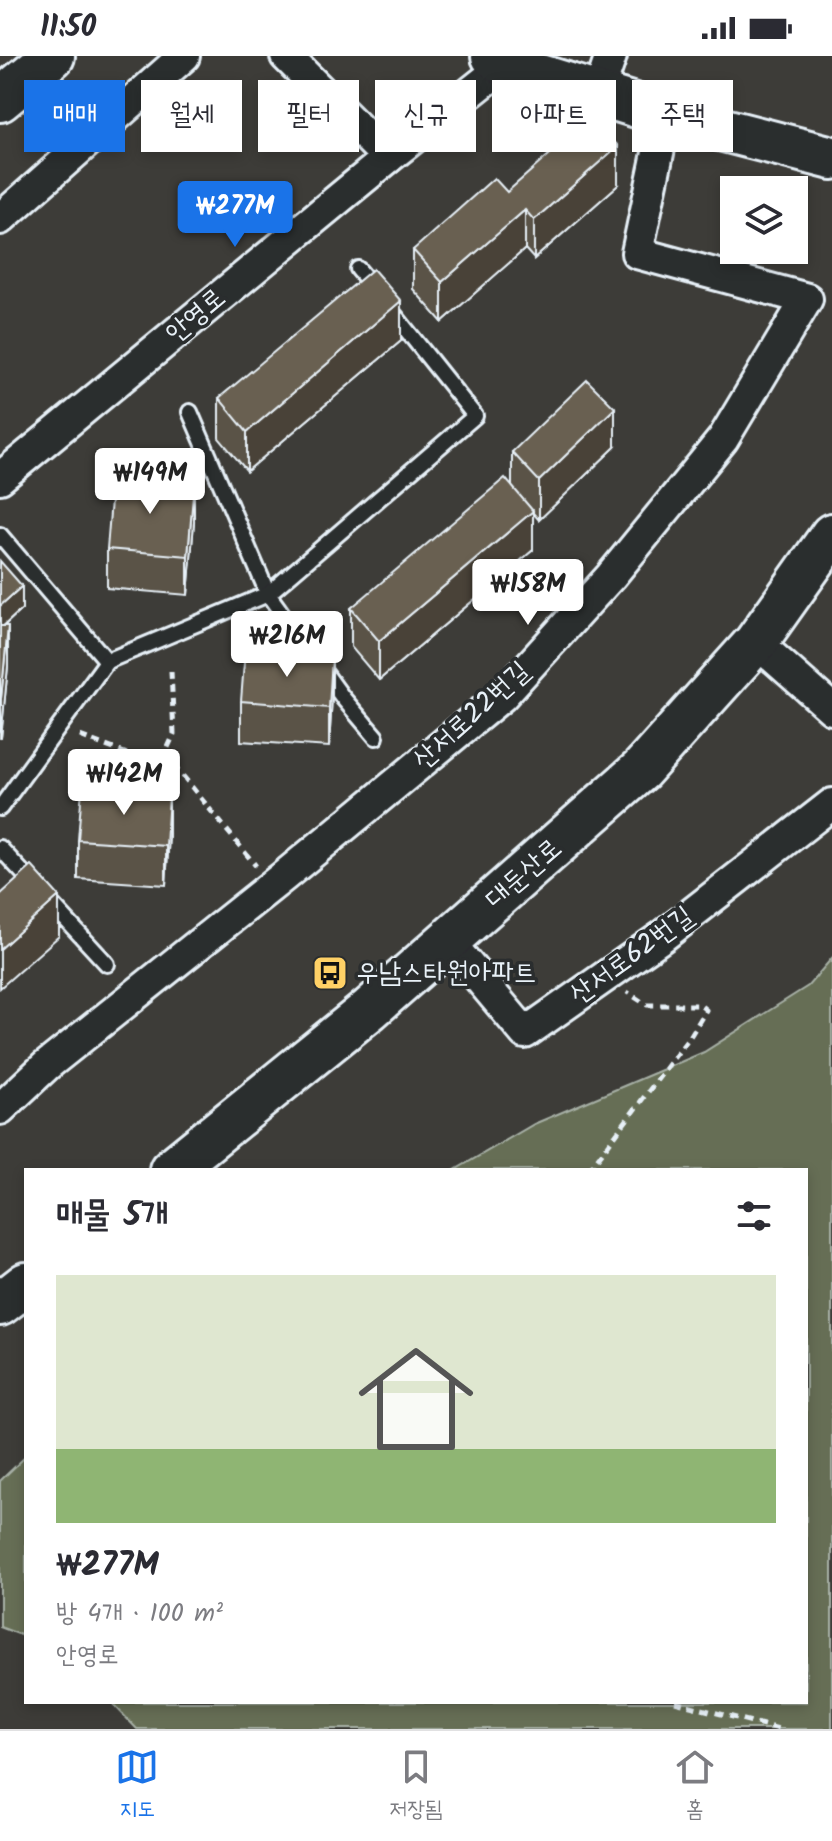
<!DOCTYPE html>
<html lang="ko">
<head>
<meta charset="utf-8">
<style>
  body { margin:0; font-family:Kalam,"Poor Story",sans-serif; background:#f7f7f7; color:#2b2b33; height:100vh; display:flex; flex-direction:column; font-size:30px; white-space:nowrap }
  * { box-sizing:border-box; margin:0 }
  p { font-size:26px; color:#7c7c81 }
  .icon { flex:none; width:44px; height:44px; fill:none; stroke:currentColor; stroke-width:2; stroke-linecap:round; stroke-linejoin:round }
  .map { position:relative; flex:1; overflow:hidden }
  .panel { position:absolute; left:24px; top:1112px; width:784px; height:536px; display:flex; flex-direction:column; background:#fff; border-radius:0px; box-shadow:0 4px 12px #0003 }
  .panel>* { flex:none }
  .top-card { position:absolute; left:24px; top:24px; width:784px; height:72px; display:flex; gap:16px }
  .fabs { position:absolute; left:720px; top:120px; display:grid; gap:16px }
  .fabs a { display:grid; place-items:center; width:88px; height:88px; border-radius:0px; background:#fff; box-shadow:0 4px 12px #0003; font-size:40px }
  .price { position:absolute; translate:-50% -68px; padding:0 18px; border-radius:8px; background:#fff; color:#222; font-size:26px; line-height:52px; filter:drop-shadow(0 2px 4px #0008) }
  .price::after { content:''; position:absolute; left:50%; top:48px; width:24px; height:18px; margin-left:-12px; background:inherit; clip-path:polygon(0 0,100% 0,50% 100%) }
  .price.selected { background:#1a73e8; color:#fff }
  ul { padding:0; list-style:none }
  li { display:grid; align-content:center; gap:16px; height:424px; padding:0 32px }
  li span { display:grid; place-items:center; height:248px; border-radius:0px; color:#555 }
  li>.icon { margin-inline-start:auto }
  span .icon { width:144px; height:144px; fill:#fffc; stroke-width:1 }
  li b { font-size:34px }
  h2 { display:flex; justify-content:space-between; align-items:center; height:96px; padding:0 32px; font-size:34px }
  .tag { padding:0 28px; border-radius:0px; background:#fff; box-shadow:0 4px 12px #0003; font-size:28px; line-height:72px }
  .tag.selected { background:#1a73e8; color:#fff }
  .status { display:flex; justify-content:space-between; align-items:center; height:56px; padding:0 40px; background:#fff; direction:ltr }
  .status svg { height:22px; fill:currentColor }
  .tabs { display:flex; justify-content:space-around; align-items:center; height:112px; border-top:2px solid #e1e1e2; background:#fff; font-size:22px; color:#7c7c81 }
  .tabs a { display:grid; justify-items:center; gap:4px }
  .tabs .selected { color:#1a73e8 }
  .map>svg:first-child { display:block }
  .green { fill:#666e54; stroke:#a7b0a6; stroke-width:2 }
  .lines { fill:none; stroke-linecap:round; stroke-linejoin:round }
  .service-casing { stroke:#e8f1f8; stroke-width:20 }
  .minor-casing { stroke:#e8f1f8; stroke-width:36 }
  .secondary-casing { stroke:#e8f1f8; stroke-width:48 }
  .path { stroke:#e8f1f8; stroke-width:5; stroke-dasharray:8 6; stroke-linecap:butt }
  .service { stroke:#2a2d2e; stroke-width:14 }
  .minor { stroke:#2a2d2e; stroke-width:30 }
  .secondary { stroke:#2a2d2e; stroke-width:42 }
  .wall { fill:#5a5346; stroke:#e8f1f8; stroke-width:2 }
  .shaded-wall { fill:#4a4339; stroke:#e8f1f8; stroke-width:2 }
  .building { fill:#696051; stroke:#e8f1f8; stroke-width:2 }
  .labels { text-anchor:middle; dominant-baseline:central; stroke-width:7; stroke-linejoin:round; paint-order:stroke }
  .street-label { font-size:28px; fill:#e8f1f8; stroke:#2a2d2e }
  .poi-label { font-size:28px; fill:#e8f1f8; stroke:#2a2d2e; text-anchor:start }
</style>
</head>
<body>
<div class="status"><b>11:50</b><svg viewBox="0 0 49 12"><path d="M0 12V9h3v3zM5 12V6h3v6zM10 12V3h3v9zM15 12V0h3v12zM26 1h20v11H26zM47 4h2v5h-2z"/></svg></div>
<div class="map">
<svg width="832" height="1673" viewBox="0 0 832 1673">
  <rect width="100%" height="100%" fill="#3d3c38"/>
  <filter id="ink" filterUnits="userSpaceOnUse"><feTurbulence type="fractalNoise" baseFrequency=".0125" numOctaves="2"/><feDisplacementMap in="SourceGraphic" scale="16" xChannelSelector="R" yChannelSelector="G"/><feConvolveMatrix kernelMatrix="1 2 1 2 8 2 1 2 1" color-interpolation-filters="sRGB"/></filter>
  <g filter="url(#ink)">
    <g class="green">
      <path d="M832,902V1673H137L111,1646H806V1114H455L534,1068L704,996L808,930Z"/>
      <path d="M26,1400V1581L0,1571V1425Z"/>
    </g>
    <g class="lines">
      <defs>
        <g id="service">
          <path d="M358,213L374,232"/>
          <path d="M190,356L268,538L343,642L376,681"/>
          <path d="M0,479L107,605L268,538L475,360L389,252"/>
          <path d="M0,752L107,605"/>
          <path d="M0,792L107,908"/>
        </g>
        <g id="minor">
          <path d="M286,0L388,102"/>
          <path d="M598,38L611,0"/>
          <path d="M0,163L184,0"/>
          <path d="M0,422L388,102L505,9"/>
          <path d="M756,586L832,653"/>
          <path d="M448,885L525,977L663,880L832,748"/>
          <path d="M0,1053L46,1010L284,820L502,640L611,520L723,383L807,243L637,197L666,59"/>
        </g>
        <g id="secondary">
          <path d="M493,0L505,9L666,59L832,102"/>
          <path d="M0,44L53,0"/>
          <path d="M171,1114L370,953L641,714L756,586L832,479"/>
          <path d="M0,1248L26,1228"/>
        </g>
      </defs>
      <use href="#service" class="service-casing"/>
      <use href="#minor" class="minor-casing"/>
      <use href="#secondary" class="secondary-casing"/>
      <g class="path">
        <path d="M80,680L145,705L165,698L174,678L171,615"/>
        <path d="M165,698L256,810"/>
        <path d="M589,1114L691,979L706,954L700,949H647L627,936"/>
        <path d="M675,1646L779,1673"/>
      </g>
      <use href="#service" class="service"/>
      <use href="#minor" class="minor"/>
      <use href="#secondary" class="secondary"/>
    </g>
    <g class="wall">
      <path d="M618,129L534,203L525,193L442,266L413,233V194L507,136Z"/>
      <path d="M401,285L247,415L219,382V342Z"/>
      <path d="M615,391L539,464L533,457V494L379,624L351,591V552L512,430V396Z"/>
      <path d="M194,466L188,539L107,532V493Z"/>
      <path d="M0,505L22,553L4,570L8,610L1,682H0Z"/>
      <path d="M332,640L329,691L241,685V645Z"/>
      <path d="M169,778L166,829L78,823V784Z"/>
    </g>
    <g class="shaded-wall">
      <path d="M618,90V129L534,203V164Z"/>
      <path d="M525,154V193L442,266V226Z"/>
      <path d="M401,245V285L247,415V376Z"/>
      <path d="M615,352V391L539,464V425Z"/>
      <path d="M194,427V466L188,539V500Z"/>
      <path d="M533,455V494L379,624V585Z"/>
      <path d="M22,530V553L0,573V550Z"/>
      <path d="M8,570V610L1,682V643Z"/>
      <path d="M332,601V640L329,691V652Z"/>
      <path d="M169,739V778L166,829V790Z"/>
      <path d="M59,840V880L0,932V893Z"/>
    </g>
    <g class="building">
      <path d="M592,61L618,90L534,164L525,154L442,226L413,194L494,122L507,136Z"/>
      <path d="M373,213L401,245L247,376L219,342Z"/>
      <path d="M587,324L615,352L539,425L512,396Z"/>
      <path d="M113,420L194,427L188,500L107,493Z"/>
      <path d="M505,422L533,455L379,585L351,552Z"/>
      <path d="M0,505L22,530L0,550Z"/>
      <path d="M0,570H8L1,643H0Z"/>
      <path d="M245,594L332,601L329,652L241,645Z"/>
      <path d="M82,732L169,739L166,790L78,784Z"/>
      <path d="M32,810L59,840L0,893V839Z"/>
    </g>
  </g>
  <defs>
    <symbol id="bus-square" viewBox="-11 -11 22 22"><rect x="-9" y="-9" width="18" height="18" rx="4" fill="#ffd166" stroke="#2a2d2e"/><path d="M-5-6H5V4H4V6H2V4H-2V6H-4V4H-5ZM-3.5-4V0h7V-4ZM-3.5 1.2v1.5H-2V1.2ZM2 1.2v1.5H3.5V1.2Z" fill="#111"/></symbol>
  </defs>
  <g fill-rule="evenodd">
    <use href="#bus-square" x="310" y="897" width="40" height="40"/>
  </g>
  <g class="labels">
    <g class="street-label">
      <text transform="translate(196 260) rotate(-40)">안영로</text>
      <text transform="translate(472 660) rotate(-42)">산서로22번길</text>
      <text transform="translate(524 818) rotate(-41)">대둔산로</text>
      <text transform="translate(632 900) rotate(-36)">산서로62번길</text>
    </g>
    <g class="poi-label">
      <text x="356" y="917">우남스타원아파트</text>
    </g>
  </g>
</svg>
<div class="fabs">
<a><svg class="icon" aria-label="layers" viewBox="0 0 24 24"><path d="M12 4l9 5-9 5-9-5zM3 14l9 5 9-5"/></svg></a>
</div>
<b class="price selected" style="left:235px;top:193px">₩277M</b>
<b class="price" style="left:150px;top:460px">₩149M</b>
<b class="price" style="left:528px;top:571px">₩158M</b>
<b class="price" style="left:287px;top:623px">₩216M</b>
<b class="price" style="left:124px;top:761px">₩142M</b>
<div class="top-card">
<a class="tag selected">매매</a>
<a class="tag">월세</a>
<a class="tag">필터</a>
<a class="tag">신규</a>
<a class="tag">아파트</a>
<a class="tag">주택</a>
</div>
<section class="panel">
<h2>매물 5개<svg class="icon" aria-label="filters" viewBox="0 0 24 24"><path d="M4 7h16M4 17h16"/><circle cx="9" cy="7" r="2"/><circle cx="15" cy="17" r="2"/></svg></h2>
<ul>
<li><span style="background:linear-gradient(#dfe7d0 70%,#8fb573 0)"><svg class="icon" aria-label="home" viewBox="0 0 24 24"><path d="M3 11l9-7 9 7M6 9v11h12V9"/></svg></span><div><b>₩277M</b><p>방 4개 · 100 m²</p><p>안영로</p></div></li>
</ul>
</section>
</div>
<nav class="tabs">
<a class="selected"><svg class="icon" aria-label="map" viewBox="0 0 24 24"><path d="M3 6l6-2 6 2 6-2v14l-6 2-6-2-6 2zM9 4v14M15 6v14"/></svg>지도</a>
<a><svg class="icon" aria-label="saved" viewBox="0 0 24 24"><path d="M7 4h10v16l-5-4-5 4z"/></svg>저장됨</a>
<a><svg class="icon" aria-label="home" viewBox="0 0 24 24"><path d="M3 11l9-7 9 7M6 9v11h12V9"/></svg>홈</a>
</nav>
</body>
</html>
